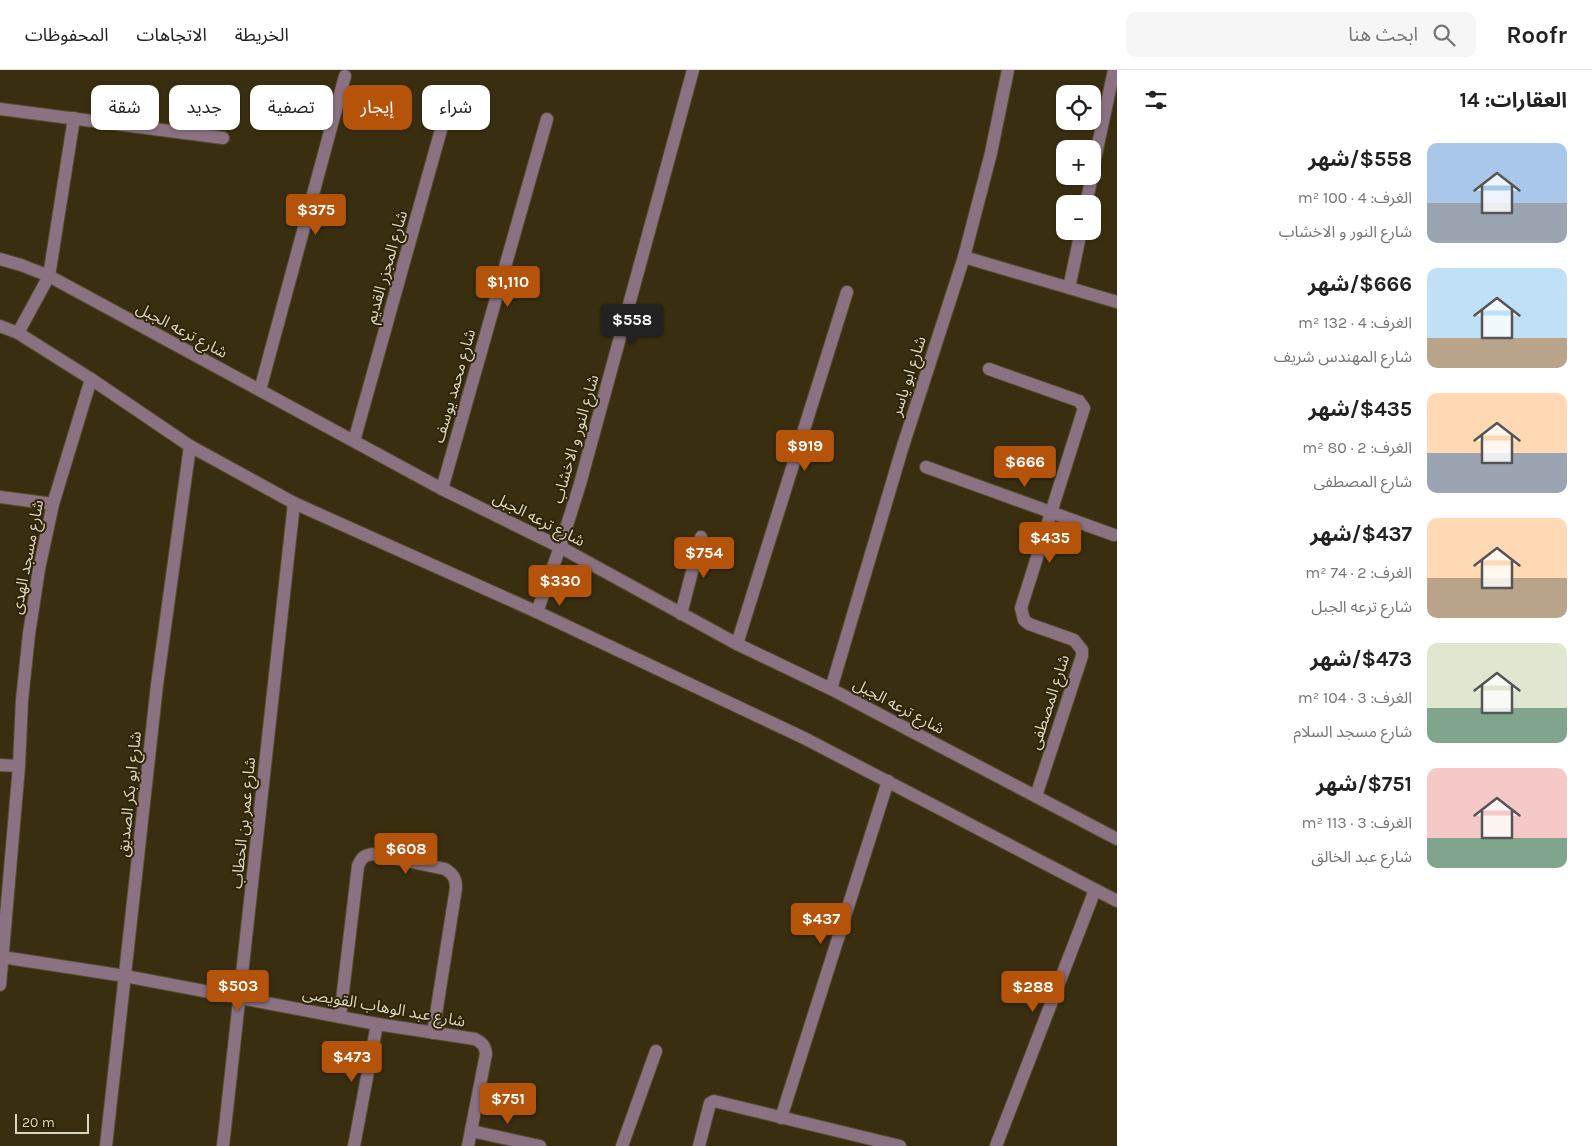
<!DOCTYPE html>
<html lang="ar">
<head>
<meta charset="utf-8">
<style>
  body { margin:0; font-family:Karla,"Noto Sans Arabic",sans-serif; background:#f6f6f6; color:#222; direction:rtl; height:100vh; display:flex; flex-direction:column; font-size:19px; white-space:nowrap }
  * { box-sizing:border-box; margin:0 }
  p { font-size:16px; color:#767676 }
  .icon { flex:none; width:28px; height:28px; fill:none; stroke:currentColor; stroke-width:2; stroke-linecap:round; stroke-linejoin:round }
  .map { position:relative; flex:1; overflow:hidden; direction:ltr }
  .sheet { display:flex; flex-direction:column; background:#fff; width:475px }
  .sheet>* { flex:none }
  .guide { position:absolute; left:15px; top:15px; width:475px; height:45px; direction:rtl; display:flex; gap:10px }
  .controls { position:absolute; left:1056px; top:15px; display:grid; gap:10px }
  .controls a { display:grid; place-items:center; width:45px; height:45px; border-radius:10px; background:#fff; box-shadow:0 1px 4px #0004; font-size:25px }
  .scale { position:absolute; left:15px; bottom:12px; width:74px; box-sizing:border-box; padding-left:5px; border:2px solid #dad4c3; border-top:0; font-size:14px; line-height:18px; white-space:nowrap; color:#dad4c3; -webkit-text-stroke:4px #2f2506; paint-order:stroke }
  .price { position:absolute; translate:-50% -42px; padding:0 11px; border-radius:5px; background:#b45309; color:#fff; font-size:16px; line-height:32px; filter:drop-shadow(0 1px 2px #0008) }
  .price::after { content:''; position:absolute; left:50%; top:30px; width:15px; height:11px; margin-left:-8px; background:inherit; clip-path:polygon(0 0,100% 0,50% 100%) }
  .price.current { background:#222; color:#fff }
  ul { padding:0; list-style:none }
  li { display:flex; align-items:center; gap:15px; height:125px; padding:0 25px }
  li span { display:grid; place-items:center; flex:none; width:140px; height:100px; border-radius:10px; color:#555 }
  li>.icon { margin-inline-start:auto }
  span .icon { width:60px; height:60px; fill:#fffc; stroke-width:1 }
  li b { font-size:21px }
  h2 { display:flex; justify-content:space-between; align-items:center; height:60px; padding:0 25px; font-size:21px }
  .tag { padding:0 18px; border-radius:10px; background:#fff; box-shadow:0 1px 4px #0004; font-size:18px; line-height:45px }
  .tag.current { background:#b45309; color:#fff }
  header { display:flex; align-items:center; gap:30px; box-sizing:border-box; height:70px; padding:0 25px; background:#fff; border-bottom:1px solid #e0e0e0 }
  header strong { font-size:24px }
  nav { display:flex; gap:28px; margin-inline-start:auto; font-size:18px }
  .search { width:350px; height:45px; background:#f6f6f6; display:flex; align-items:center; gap:12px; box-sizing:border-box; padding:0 18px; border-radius:10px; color:#767676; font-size:19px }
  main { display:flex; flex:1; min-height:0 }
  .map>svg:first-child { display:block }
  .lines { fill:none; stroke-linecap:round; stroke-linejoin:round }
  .minor-casing { stroke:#564d30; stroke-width:14 }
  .minor { stroke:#8b7282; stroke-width:12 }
  .labels { text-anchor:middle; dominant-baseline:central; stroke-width:4; stroke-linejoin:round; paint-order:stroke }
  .street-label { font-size:16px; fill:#dad4c3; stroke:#2f2506 }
</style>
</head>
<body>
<header>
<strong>Roofr</strong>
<div class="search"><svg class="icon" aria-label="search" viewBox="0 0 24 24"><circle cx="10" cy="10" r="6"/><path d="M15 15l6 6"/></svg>ابحث هنا</div>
<nav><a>الخريطة</a><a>الاتجاهات</a><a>المحفوظات</a></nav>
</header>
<main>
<section class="sheet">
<h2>العقارات: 14<svg class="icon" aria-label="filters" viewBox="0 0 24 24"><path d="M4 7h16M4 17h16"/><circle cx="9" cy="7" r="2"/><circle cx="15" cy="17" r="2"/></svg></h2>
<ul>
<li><span style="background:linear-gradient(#a9c7e8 60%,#9aa5b1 0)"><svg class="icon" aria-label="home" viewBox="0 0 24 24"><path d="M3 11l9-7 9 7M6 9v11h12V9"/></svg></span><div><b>$558/شهر</b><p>الغرف: 4 · 100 m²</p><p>شارع النور و الاخشاب</p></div></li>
<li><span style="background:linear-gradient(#bfe0f5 70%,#b9a48a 0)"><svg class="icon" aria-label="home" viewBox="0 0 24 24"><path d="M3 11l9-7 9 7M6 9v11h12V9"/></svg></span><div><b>$666/شهر</b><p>الغرف: 4 · 132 m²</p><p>شارع المهندس شريف</p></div></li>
<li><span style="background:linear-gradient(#ffd9b3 60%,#9aa5b1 0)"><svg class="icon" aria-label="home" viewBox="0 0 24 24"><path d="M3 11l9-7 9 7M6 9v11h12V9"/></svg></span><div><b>$435/شهر</b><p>الغرف: 2 · 80 m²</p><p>شارع المصطفى</p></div></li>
<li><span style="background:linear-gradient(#ffd9b3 60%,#b9a48a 0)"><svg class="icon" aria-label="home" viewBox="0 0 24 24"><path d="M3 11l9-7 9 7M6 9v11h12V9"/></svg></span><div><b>$437/شهر</b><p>الغرف: 2 · 74 m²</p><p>شارع ترعه الجبل</p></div></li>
<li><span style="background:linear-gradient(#dfe7d0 65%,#7fa58c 0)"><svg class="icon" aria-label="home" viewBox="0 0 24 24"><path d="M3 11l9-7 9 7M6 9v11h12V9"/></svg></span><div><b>$473/شهر</b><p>الغرف: 3 · 104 m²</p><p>شارع مسجد السلام</p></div></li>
<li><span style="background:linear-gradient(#f6c9c9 70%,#7fa58c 0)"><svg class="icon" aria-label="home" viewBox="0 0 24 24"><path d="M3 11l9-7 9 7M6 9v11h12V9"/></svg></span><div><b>$751/شهر</b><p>الغرف: 3 · 113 m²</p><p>شارع عبد الخالق</p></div></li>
</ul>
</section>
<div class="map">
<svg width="1117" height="1076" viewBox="0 0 1117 1076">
  <rect width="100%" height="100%" fill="#392f10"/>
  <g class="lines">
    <defs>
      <g id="minor">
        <path d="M0,39L223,68"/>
        <path d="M1092,103L1114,0"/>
        <path d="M1086,134L1092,106"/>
        <path d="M964,187L1117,232"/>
        <path d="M0,189L21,195L49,206L442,419L560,477L737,574L831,619L1117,769"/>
        <path d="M1069,218L1081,161"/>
        <path d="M0,256L18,263L91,309L190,376L294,433L537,542L804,668L1117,831"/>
        <path d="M18,263L49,206L74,48"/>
        <path d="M989,299L1079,331L1084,338L1021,538L1024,550L1029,554L1074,570L1082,580V586L1036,726"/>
        <path d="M260,320L345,6"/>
        <path d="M354,371L449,31"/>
        <path d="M926,397L1114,465"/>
        <path d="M442,419L547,49"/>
        <path d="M0,427L53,434"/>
        <path d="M537,542L560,477L580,414L693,0"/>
        <path d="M681,544L701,467"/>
        <path d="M737,574L847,222"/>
        <path d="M831,619L902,379L964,187L991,83L1008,0"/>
        <path d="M0,695L19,696"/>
        <path d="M2,887L125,906L377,954L475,969C483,973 485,976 486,984L468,1076"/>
        <path d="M0,915L19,696L22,630L29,564L39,499L53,434L91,309"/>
        <path d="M340,947L358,796C361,788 364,785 373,784L445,799C453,804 456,808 456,818L433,963"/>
        <path d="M781,1048L888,711"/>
        <path d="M471,1061L540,1076"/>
        <path d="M106,1076L157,615L190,376"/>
        <path d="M223,1076L294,433"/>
        <path d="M354,1076L377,954"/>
        <path d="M622,1076L656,981"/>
        <path d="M699,1076L710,1033L714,1031L900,1076"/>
        <path d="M996,1076L1095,820"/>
      </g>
    </defs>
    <use href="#minor" class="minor-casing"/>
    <use href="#minor" class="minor"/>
  </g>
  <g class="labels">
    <g class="street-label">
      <text transform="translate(386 197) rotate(-74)">شارع المجزر القديم</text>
      <text transform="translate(182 260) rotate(28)">شارع ترعه الجبل</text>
      <text transform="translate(908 306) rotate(-72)">شارع ابو ياسر</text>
      <text transform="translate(454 316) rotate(-74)">شارع محمد يوسف</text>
      <text transform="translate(575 369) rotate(-74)">شارع النور و الاخشاب</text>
      <text transform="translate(539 449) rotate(27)">شارع ترعه الجبل</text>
      <text transform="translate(27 487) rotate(-79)">شارع مسجد الهدى</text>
      <text transform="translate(1049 632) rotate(-72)">شارع المصطفى</text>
      <text transform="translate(899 636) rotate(28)">شارع ترعه الجبل</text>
      <text transform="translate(129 724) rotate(-84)">شارع ابو بكر الصديق</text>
      <text transform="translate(243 753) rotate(-84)">شارع عمر بن الخطاب</text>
      <text transform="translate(384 937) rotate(10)">شارع عبد الوهاب القويصى</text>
    </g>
  </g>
</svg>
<div class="controls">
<a><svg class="icon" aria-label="locate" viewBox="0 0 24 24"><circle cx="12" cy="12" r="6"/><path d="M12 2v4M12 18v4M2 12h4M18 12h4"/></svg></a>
<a>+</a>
<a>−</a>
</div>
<div class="scale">20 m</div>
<b class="price" style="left:316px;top:166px">$375</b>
<b class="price" style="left:508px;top:238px">$1,110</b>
<b class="price current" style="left:632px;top:276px">$558</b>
<b class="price" style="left:805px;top:402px">$919</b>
<b class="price" style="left:1025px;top:418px">$666</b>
<b class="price" style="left:1050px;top:494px">$435</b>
<b class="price" style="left:704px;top:509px">$754</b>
<b class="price" style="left:560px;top:537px">$330</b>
<b class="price" style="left:406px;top:805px">$608</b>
<b class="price" style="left:821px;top:875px">$437</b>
<b class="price" style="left:238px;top:942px">$503</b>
<b class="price" style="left:1033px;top:943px">$288</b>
<b class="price" style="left:352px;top:1013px">$473</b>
<b class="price" style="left:508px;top:1055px">$751</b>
<div class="guide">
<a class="tag">شراء</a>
<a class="tag current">إيجار</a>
<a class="tag">تصفية</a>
<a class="tag">جديد</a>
<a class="tag">شقة</a>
</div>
</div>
</main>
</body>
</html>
